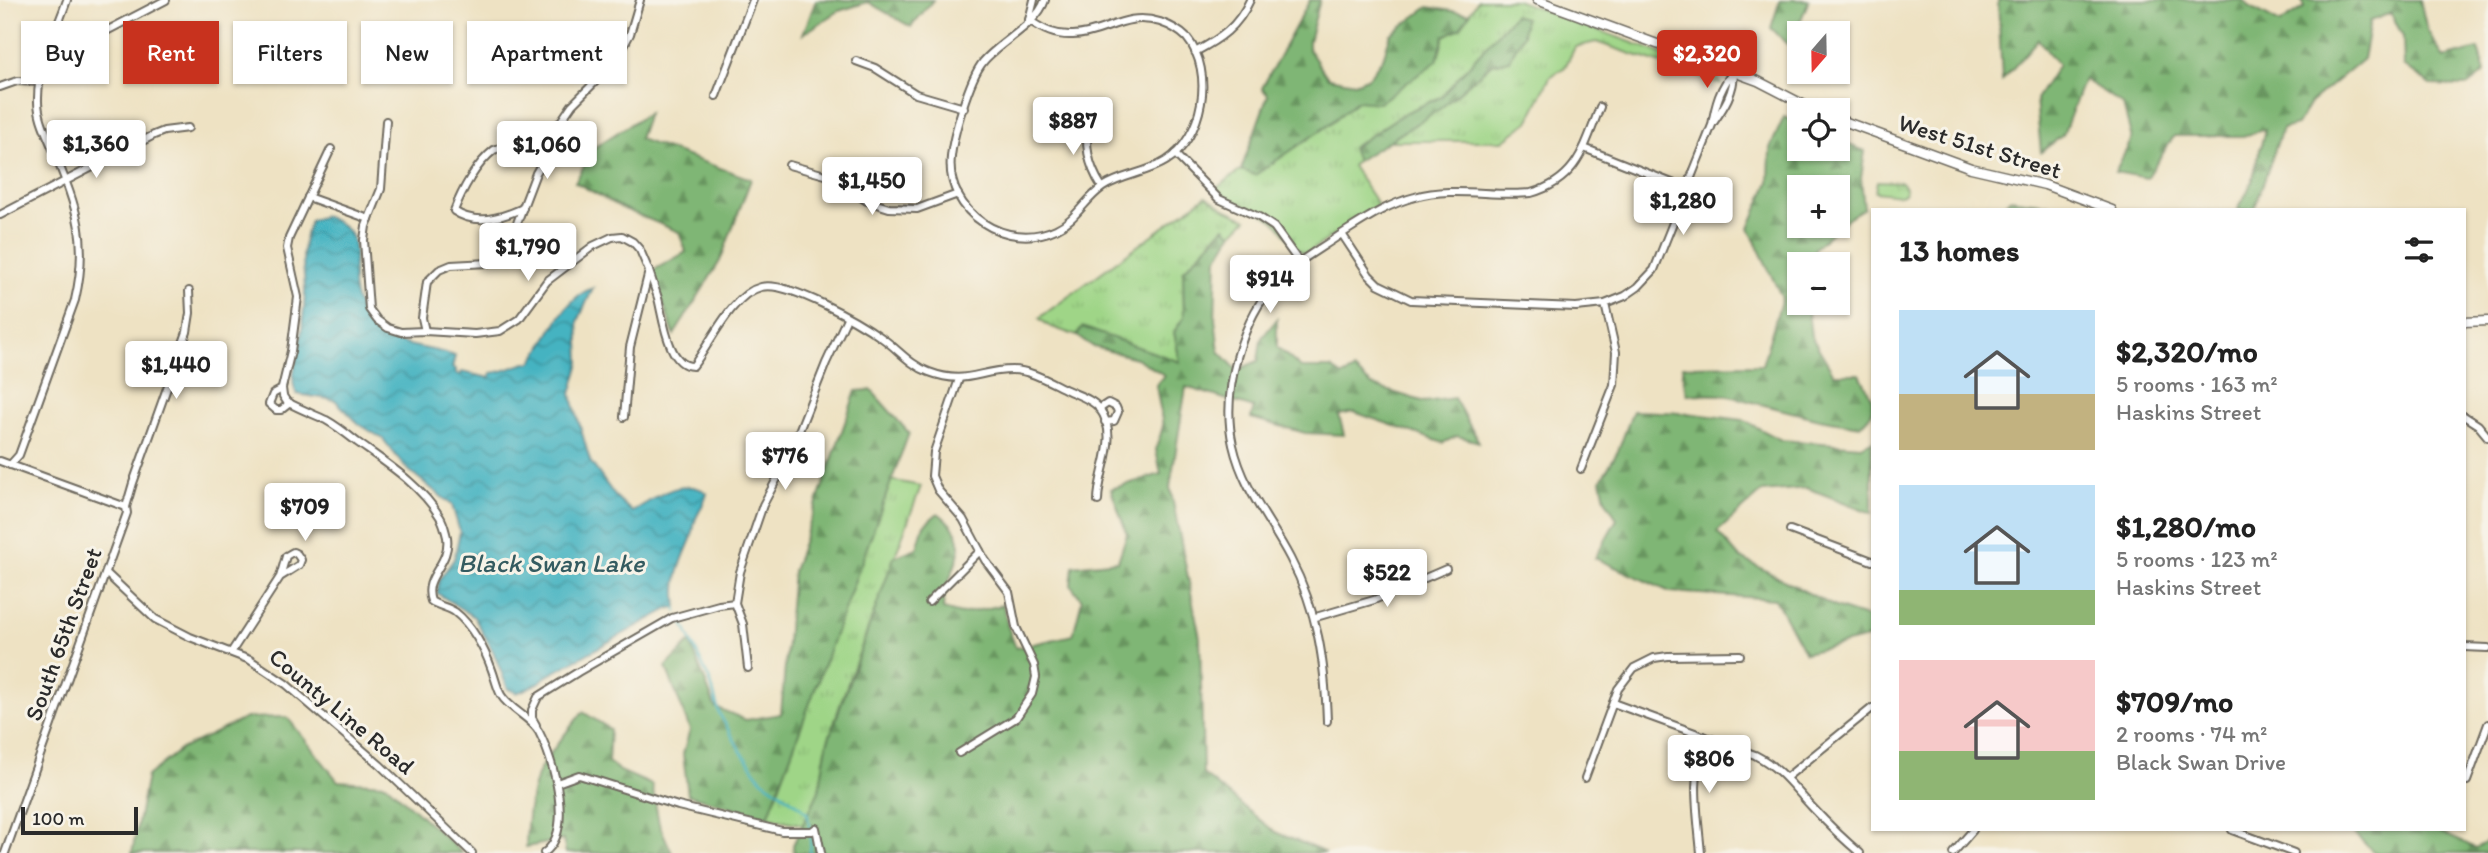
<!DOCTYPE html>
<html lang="en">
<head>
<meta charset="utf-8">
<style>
  body { margin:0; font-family:Itim,sans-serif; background:#f6f6f6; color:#222; height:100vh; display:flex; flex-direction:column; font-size:26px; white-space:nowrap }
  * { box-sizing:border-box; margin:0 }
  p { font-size:23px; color:#767676 }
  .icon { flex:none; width:38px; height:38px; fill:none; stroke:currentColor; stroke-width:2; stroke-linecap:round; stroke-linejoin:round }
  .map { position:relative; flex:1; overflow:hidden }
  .details { position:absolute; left:1871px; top:208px; width:595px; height:623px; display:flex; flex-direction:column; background:#fff; border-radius:0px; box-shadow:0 2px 5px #0004 }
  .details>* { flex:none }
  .hud { position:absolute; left:21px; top:21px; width:665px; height:63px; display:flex; gap:14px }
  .needle { width:46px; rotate:200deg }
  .buttons { position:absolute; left:1787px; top:21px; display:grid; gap:14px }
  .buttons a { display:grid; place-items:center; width:63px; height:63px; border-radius:0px; background:#fff; box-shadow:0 2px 5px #0004; font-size:35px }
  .scale { position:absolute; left:21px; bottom:18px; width:117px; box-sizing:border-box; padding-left:7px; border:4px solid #2b2b2b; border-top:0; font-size:19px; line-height:24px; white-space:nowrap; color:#2b2b2b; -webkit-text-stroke:5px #f7f3e8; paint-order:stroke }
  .price { position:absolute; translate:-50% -60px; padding:0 16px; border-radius:7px; background:#fff; color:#222; font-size:23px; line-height:46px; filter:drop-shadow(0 2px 4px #0008) }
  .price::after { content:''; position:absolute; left:50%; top:42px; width:21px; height:16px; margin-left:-10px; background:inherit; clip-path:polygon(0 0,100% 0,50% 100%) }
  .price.current { background:#c8321e; color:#fff }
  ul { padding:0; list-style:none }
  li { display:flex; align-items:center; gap:21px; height:175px; padding:0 28px }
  li span { display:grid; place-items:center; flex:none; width:196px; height:140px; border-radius:0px; color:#555 }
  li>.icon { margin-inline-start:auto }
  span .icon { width:84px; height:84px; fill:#fffc; stroke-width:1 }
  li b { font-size:30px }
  h2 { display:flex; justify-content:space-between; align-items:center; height:84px; padding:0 28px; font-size:30px }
  .pill { padding:0 24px; border-radius:0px; background:#fff; box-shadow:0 2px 5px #0004; font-size:24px; line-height:63px }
  .pill.current { background:#c8321e; color:#fff }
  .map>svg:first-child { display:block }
  .grass { fill:url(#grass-tufts); stroke:#658059; stroke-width:2 }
  .forest { fill:url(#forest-firs); stroke:#557050; stroke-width:2; fill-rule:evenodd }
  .water { fill:url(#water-waves); stroke:#386f76; stroke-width:2 }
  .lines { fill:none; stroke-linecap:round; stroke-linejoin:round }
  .stream { stroke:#45b3c1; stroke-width:2.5 }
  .minor-casing { stroke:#6f6b60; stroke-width:10 }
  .tertiary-casing { stroke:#6f6b60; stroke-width:11 }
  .minor { stroke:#fff; stroke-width:6 }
  .tertiary { stroke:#fff; stroke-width:8 }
  .labels { text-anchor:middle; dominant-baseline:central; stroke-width:6; stroke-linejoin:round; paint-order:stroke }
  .street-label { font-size:24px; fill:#2b2b2b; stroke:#f7f3e8 }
  .water-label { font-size:26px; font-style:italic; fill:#345b60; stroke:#f7f3e8 }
</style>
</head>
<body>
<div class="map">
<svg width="2488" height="853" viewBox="0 0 2488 853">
  <defs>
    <pattern id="grass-tufts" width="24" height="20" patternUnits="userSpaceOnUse" patternTransform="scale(1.75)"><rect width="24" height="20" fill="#9fd587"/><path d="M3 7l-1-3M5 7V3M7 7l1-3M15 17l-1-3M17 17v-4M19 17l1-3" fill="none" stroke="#89b775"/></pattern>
    <pattern id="forest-firs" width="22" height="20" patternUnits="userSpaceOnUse" patternTransform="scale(1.75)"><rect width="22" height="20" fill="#7fb674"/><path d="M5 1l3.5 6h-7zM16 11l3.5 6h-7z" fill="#68945f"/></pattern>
    <pattern id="water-waves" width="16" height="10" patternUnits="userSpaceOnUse" patternTransform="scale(1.75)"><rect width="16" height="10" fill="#45b3c1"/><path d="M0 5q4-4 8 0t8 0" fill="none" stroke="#3a929d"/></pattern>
  </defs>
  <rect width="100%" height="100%" fill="#f7f3e8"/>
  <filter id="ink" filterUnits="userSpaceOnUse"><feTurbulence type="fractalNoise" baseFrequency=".0143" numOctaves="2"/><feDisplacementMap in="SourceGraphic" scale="14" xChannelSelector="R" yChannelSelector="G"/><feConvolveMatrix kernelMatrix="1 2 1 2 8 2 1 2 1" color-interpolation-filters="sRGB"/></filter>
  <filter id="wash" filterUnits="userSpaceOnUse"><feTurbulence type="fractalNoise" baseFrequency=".00686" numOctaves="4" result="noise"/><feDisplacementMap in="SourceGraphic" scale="28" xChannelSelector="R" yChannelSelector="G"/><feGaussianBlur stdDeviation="1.57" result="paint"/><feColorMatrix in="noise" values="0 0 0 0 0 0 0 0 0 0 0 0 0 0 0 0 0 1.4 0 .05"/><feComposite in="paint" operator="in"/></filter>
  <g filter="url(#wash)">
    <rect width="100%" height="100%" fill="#eee2c3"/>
    <g class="grass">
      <path d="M1478,0H1516L1715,73L1721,84L1596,42L1575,47L1565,67L1550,77L1528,122L1503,141H1390L1441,108L1492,64L1509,60L1514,15L1441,97L1403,114L1352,148L1357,161L1352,166L1378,205L1309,252L1304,253C1290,247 1286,230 1274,221C1256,207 1233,205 1215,189L1241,170L1255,175L1327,126L1357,101L1437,61L1444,36L1460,28Z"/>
      <path d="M1877,181L1902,182L1906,188L1905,193L1900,195L1875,192Z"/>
      <path d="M1206,196L1227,210L1247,219L1232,234L1224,227L1183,271L1184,317L1174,332L1180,362L1081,328L1077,336L1049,326L1039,318Z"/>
      <path d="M890,480L921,486L842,699L827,744L819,791L804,825L768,817Z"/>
    </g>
    <g class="forest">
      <path d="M816,0H933L911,27L868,2L839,11L803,34Z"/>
      <path d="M1310,0H1320L1309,41V50L1328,78L1355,83L1369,77L1383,58L1391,34L1428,7L1470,14L1460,28L1444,36L1437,61L1379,103L1357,101L1327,126L1255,175L1241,170L1268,95L1262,88Z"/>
      <path d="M1780,0H1809L1790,46L1771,28Z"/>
      <path d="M1998,0H2244L2249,6L2280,23L2305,7L2302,0H2420L2427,30L2444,58L2478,49L2485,72L2467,86L2431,85L2404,65L2403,37L2391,13L2370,21L2363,59L2310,103L2297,125L2282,129L2254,210H2238L2252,182L2265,129L2243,136H2174L2147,178L2115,172L2132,139L2123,105L2084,79L2063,135L2041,152L2036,99L2058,65L2038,39L2002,81Z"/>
      <path d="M1514,15L1525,18L1523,35L1509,60L1491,64L1441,108L1357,161L1352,148L1403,114L1441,97Z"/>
      <path d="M648,113L639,139L751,179L720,261L674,335L652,271L686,252L679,232L622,208L575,182L595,147Z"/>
      <path d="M1784,117L1799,124V149H1838V141L1865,151L1861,178L1864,208L1848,218L1815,248L1811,264H1799V303H1807L1811,336L1834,374H1860L1872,399V413L1860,426L1819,419L1725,395L1687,394L1682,373L1683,366L1762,365L1782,298L1749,228L1769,182L1770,148ZM1799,187H1838V226H1799Z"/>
      <path d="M2009,199L2049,204L2048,210H2003Z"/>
      <path d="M1225,227L1232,234L1217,258L1215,319L1219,351L1237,370L1258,361L1261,339L1277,319V347L1301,368H1331L1343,376L1354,370L1373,386L1425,402L1454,398L1479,442L1457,436L1443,443L1354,412L1339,415L1344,435L1305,433L1251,418L1254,408L1186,387L1170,487L1200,638L1203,774L1275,832L1326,853H794L793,845L819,791L827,744L894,557L917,548L924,525L938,513C983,546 943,569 943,609L961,614L1003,605L1008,627L1016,648L1073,635L1082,600L1071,585L1073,566L1118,561L1127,534L1111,489L1161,474L1156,450L1163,426L1156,385L1164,375L1136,358L1094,347L1077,336L1082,327L1180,362L1174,332L1184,317L1183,271Z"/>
      <path d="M871,390L909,433L768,817L688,795L683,754L690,730L666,667L690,642L715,707L746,720L781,714L793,571L856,391Z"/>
      <path d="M1633,411L1686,413L1743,420L1781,440L1861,446L1872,441V513L1807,488L1762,492L1717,532L1739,557L1835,607L1872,619V637L1805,653L1775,599L1670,592L1595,558L1617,519L1605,499L1601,480L1618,451Z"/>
      <path d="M583,712L610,729L608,762L620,771L652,785L659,824L672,853H566L563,840L526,847C526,824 530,797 537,775C541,764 574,722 583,712Z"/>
      <path d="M287,717L338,781L386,784L462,853H132L147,776L181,749L246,718Z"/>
      <path d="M2350,830H2435L2476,848L2488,841V853H2375Z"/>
    </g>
    <path class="water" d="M324,216C363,232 354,247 353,281C353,297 362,319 374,329C395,348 429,346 455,356L452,368L456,369V374L460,375L462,372L490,378L491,373C506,372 517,364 532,362C550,337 563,298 593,288L578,321L580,362L571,394L590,461L615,496L632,512C653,499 683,475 707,493C705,503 700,509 696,518C693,525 694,532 691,539C680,565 673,579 677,607L670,608L545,677L539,683L517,693L508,689L493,651L474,617L437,593L439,580L454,559L460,532L452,505L405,467L383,439L359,424L335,400L297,394C287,379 300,354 301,337C303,321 305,304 305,288C303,261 300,246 311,220Z"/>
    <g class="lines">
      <g class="stream">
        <path d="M676,608L677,612"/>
        <path d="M682,621L711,683L719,713L740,750L762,780L800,806L807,813L810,828"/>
        <path d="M810,853L811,833"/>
      </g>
    </g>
  </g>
  <g filter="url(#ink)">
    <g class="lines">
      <defs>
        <g id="minor">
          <path d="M1029,20C1043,30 1056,36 1073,35C1106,34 1124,11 1160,22C1169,25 1180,31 1187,38C1215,72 1203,138 1166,161C1147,173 1121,175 1103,187C1085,199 1076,220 1056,229C1007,252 945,213 951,157C953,136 969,79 983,62C999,42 1037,25 1045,0"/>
          <path d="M1029,20L1034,0"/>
          <path d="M53,42L72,44L89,40L166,0"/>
          <path d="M1195,52C1220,39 1238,27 1250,0"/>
          <path d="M856,61L875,68L916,94L964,108"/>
          <path d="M0,87L17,81L40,82"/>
          <path d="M716,96L753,0"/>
          <path d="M1088,117C1085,144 1087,164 1102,187"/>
          <path d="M386,121L381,189L366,226L364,240L369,309L377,320L388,328L401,332L425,331L475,334L500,331L519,319L547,281L593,246L612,237L622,236L633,242L640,250L649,271L630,347L624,417"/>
          <path d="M1713,123C1724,107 1734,93 1734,72"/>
          <path d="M1584,148L1687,189"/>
          <path d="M331,149L289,238L287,248L298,297L291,351L282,388L283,396L287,402C300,409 313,414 326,420C337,426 347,434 357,442C386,463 421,485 440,517C444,523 445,530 447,537C451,565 422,576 431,601C438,606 448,607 455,612C472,625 485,650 492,670C495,678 497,688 501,695C510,710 531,717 539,732C553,759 575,831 544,853"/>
          <path d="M1175,154L1219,199L1259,217L1274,227L1299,262"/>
          <path d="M789,165L829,176L867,201L889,208L917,209L958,194"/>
          <path d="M308,197L369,219"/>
          <path d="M523,208C501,218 476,226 454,211C462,190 476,164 494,150L557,127"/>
          <path d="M0,215L154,135L164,131L188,128"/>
          <path d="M1342,234L1369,275L1378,284L1411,300L1576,307L1605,304L1625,296L1638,287L1654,270L1712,125C1715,106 1720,86 1734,72"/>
          <path d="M649,271C652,280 655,289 658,298C663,317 668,367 693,366C711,343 732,294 761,287C787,280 860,322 882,338C898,349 910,365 929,372C966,386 978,370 1012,370C1031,370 1050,382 1067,390C1077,395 1092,399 1099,408C1121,437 1098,470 1098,501"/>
          <path d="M425,331L422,318L427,282L439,270L451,265L488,263L506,252L536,173L553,144L557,127L572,105L609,68L620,53L630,34L640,0"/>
          <path d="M282,389L273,394L269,404L276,410H281L290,403"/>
          <path d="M1099,409L1108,403L1116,407L1118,412L1114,421L1105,422"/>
          <path d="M2464,416L2478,425L2488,437"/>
          <path d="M0,461L126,507"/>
          <path d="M10,465L19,455L75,300C89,240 77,209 55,154C48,136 37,117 38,98C38,65 57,30 67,0"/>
          <path d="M1581,469L1614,385L1616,352L1605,304"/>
          <path d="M1790,530L1872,561"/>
          <path d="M106,573L155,619L190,637L250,660L286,684L380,765L472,853"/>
          <path d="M929,602L980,551"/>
          <path d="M1316,617L1374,600L1446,569"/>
          <path d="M2464,647L2488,648"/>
          <path d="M232,651L280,577L286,556L293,552L297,554L301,560L299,565L280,577"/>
          <path d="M748,668L743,624L735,603L740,572L763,505L789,456L826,363L847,318"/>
          <path d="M1613,703L1755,755C1782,769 1792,786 1812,807C1827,823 1843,839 1860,853"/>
          <path d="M1327,721C1325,662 1318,611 1290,558C1270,520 1243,489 1233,445C1221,393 1241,316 1280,278C1297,261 1320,249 1340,235C1364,220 1387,204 1415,197C1453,186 1492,197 1531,193C1577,180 1584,148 1600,107"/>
          <path d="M536,725L532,718V710L538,697L578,672L672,618L719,605L735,603"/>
          <path d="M959,753L1016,718L1032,694L1036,677L1034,665L1016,627L1009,592L985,560L963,519L938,490L932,476L934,452L959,379"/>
          <path d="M1787,777L1872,708"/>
          <path d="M1585,778L1618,689L1634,668L1654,658L1668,656L1740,655"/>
          <path d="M2464,780L2467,781L2488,724"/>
          <path d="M557,783L579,775L678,806L782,831H812L816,828L821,853"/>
          <path d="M2232,830L2294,853"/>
          <path d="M5,853L127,513L126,507L133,483L187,332L190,313L189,291"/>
          <path d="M1701,853C1697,810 1691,778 1704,736"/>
          <path d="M1953,853L1973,830"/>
        </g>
        <g id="tertiary">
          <path d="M1537,0L1758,81L1814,110"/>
          <path d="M1838,119L1971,168L2045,185L2112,210"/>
          <path d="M2464,322L2488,321"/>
        </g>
      </defs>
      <use href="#minor" class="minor-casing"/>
      <use href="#tertiary" class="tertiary-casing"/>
      <use href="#minor" class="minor"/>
      <use href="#tertiary" class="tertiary"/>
    </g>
  </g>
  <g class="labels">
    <g class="street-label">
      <text transform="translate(1980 146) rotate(17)">West 51st Street</text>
      <text transform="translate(63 634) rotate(-70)">South 65th Street</text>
      <text transform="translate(342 711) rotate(40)">County Line Road</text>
    </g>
    <g class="water-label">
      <text x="551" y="563">Black Swan Lake</text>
    </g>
  </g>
</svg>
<div class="buttons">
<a><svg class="needle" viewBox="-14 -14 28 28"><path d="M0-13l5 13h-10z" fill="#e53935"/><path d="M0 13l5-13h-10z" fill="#767676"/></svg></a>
<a><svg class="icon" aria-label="locate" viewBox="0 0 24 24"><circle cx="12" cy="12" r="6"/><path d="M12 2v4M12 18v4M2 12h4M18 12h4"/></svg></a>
<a>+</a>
<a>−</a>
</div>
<div class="scale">100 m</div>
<b class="price current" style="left:1707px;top:90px">$2,320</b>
<b class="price" style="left:1073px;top:157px">$887</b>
<b class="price" style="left:96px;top:180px">$1,360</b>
<b class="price" style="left:547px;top:181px">$1,060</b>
<b class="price" style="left:872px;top:217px">$1,450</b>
<b class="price" style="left:1683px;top:237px">$1,280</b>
<b class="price" style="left:528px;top:283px">$1,790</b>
<b class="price" style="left:1270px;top:315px">$914</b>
<b class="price" style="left:176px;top:401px">$1,440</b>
<b class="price" style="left:785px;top:492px">$776</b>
<b class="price" style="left:305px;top:543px">$709</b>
<b class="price" style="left:1387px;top:609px">$522</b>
<b class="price" style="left:1709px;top:795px">$806</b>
<div class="hud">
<a class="pill">Buy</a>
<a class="pill current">Rent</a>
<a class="pill">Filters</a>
<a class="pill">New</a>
<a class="pill">Apartment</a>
</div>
<section class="details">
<h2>13 homes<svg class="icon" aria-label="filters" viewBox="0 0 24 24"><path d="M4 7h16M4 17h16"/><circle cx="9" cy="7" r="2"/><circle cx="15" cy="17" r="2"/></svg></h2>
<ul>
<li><span style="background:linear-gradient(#bfe0f5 60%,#c2b280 0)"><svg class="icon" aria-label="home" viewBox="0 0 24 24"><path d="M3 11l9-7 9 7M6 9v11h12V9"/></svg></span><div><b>$2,320/mo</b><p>5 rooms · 163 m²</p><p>Haskins Street</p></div></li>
<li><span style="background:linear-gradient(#bfe0f5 75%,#8fb573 0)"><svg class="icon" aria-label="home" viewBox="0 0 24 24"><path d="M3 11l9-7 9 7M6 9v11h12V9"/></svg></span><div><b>$1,280/mo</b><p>5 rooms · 123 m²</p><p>Haskins Street</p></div></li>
<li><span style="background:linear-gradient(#f6c9c9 65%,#8fb573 0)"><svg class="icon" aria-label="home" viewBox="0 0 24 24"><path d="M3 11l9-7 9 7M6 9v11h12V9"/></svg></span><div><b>$709/mo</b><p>2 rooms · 74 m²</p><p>Black Swan Drive</p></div></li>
</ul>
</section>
</div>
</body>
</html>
